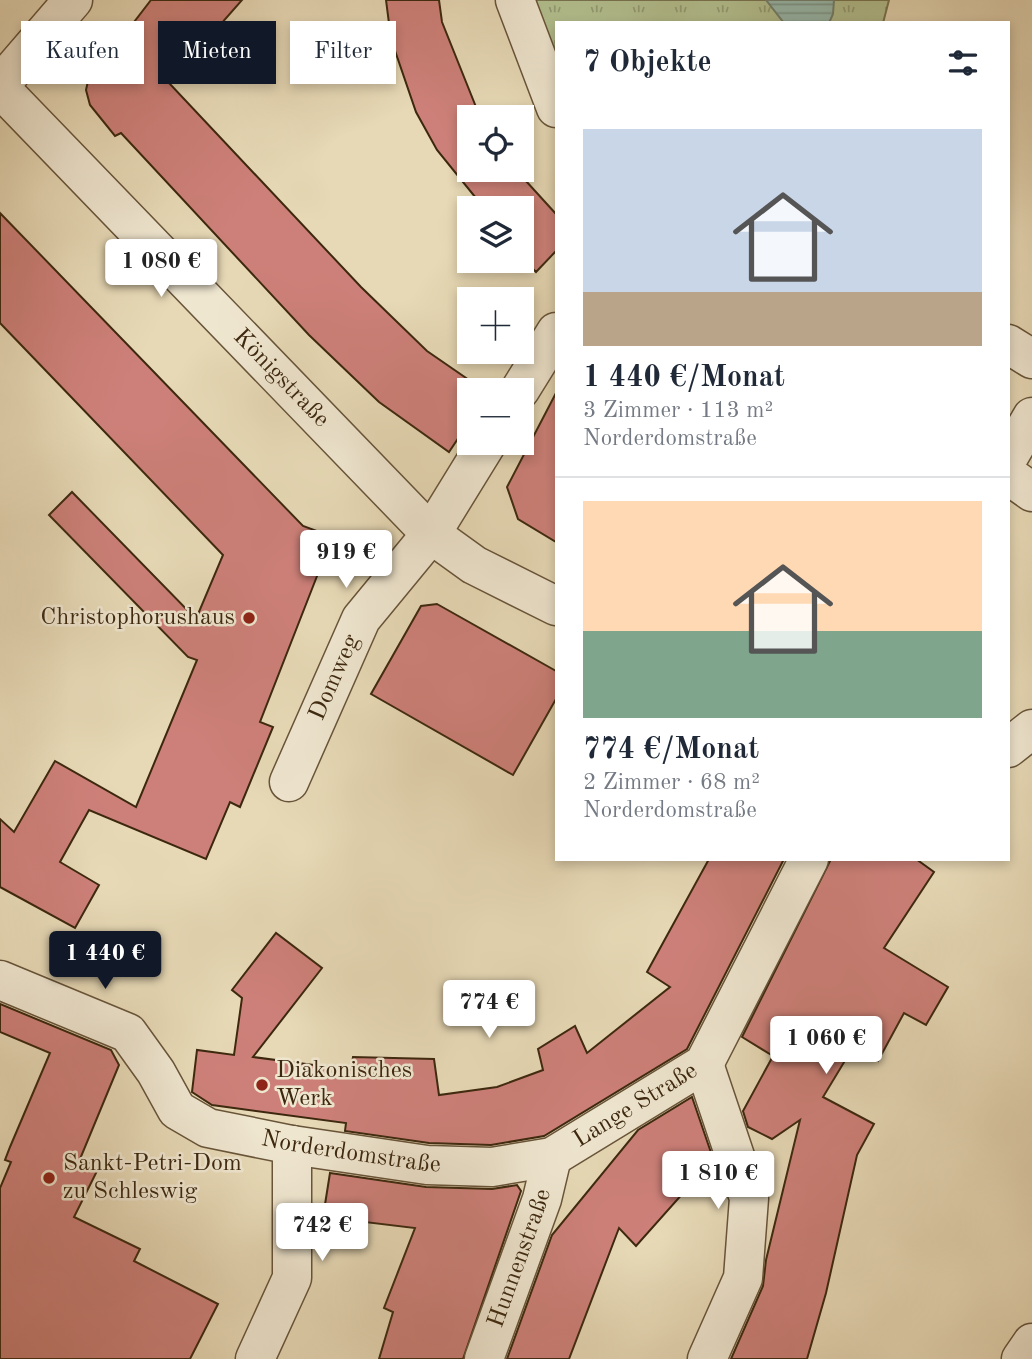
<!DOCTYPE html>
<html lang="de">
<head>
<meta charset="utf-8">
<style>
  body { margin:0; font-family:"Old Standard TT",serif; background:#f6f6f7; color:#1f2937; height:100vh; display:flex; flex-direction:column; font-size:26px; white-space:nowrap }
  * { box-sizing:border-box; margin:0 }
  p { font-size:23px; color:#747a83 }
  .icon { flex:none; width:38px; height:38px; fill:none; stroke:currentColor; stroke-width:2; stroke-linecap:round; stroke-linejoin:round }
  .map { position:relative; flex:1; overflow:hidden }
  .details { position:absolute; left:555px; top:21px; width:455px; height:840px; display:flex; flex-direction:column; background:#fff; border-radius:0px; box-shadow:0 4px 10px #0003 }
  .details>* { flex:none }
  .top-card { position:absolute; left:21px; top:21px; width:429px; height:63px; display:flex; gap:14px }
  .buttons { position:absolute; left:457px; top:105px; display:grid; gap:14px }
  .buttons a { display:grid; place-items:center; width:77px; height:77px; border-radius:0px; background:#fff; box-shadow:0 4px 10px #0003; font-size:35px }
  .price { position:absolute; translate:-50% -60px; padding:0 16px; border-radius:7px; background:#fff; color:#222; font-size:23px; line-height:46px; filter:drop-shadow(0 2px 4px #0008) }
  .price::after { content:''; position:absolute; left:50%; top:42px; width:21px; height:16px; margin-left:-10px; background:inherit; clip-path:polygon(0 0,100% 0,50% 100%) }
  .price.on { background:#111827; color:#fff }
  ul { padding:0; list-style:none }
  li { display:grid; align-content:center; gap:14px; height:371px; padding:0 28px }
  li+li { border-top:2px solid #e0e1e3 }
  li span { display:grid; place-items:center; height:217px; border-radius:0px; color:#555 }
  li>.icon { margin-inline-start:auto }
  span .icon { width:126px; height:126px; fill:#fffc; stroke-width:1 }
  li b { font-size:30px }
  h2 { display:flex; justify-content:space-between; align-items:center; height:84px; padding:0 28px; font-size:30px }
  .tag { padding:0 24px; border-radius:0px; background:#fff; box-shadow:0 4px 10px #0003; font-size:24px; line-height:63px }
  .tag.on { background:#111827; color:#fff }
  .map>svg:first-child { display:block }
  .park { fill:url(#park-tufts); stroke:#787450; stroke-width:2 }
  .water { fill:url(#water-rules); stroke:#73806e; stroke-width:2 }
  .building { fill:#cd8079; stroke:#3d280f; stroke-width:2 }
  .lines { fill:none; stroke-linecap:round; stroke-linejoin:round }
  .minor-casing { stroke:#685439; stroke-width:41 }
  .tertiary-casing { stroke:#685439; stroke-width:41 }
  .minor { stroke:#efe6d0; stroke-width:38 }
  .tertiary { stroke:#efe6d0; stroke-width:38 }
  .poi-dot { fill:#8f2418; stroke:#efe6d0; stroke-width:2.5 }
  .labels { text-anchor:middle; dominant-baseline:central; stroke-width:5; stroke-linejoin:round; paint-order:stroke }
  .street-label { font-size:24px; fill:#3d280f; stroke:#efe6d0 }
  .poi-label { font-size:24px; fill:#3d280f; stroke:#efe6d0; text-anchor:start }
</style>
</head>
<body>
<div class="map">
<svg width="1032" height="1359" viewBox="0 0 1032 1359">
  <defs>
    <pattern id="park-tufts" width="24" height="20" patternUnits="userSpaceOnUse" patternTransform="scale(1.75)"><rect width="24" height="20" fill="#b3c090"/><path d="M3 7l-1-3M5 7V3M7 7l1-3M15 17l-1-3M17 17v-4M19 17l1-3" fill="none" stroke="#939c74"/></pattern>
    <pattern id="water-rules" width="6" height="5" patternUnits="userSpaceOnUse" patternTransform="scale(1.75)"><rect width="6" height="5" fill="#97baae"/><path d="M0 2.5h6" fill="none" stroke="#7c978c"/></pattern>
  </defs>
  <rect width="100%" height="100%" fill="#e7d9b6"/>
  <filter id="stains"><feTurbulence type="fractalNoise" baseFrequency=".00286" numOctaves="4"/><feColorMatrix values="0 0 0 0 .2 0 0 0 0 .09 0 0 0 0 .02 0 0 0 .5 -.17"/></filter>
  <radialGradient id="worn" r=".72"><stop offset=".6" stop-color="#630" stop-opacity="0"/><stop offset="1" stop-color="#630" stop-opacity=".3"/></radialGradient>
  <path class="park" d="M522,0H889L883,23H556V95Z"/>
  <path class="water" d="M766,0H834L833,14L829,23H784Z"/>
  <g class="building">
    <path d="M151,0H242L169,83L361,287L427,351L469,380V422L449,452L379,402L309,335L121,133L115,136L90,105L86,90L90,72L111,44L114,48Z"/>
    <path d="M386,0H439L442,22L480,117H469V170H516L556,214V251L536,272L522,258V208H484L437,150L416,112L391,39Z"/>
    <path d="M0,213L303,526L317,531L329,544L331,560L319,571L260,722L273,727L240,807L230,802L206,859L89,810L60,862L99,885L75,928L0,887V819L14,832L55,761L136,807L197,660L188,657L49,515L72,492L196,619L223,555L0,323Z"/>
    <path d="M556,393V542L518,519L507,487Z"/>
    <path d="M437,604L556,671V699L513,775L371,694L421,606Z"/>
    <path d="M709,859H784L687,1049L544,1136L491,1145L429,1143L345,1131L346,1123L212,1105L192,1092L197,1050L234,1055L242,998L232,990L276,933L322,968L253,1057L351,1070L353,1057L434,1059L439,1095L497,1087L543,1070L538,1049L575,1026L587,1053L670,987L647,972Z"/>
    <path d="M831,859H916L934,872L884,948L948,987L926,1025L904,1013L878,1061L852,1049L823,1097L874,1124L857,1155L826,1293L807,1359H731L763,1286L766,1260L800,1120L772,1139L748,1127L743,1111L773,1056L742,1037Z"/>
    <path d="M0,1004L111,1050L119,1065L80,1159L99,1167L74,1217L140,1249L134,1261L218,1304L190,1359H0V1188L11,1162L5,1160L10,1147L50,1053L0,1032Z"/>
    <path d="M692,1097L719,1176L707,1184L700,1174L636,1246L619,1228L569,1359H507L552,1235L638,1130Z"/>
    <path d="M330,1173L426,1187L492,1189L517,1185L521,1191L463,1359H379L393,1312L384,1308L415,1228L323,1217Z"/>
  </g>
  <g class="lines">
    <defs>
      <g id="minor">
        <path d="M515,0L556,108"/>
        <path id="s1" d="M0,88L431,534L474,565L556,606"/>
        <path d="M1008,344L1032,359"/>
        <path d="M520,390L556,332"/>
        <path d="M1008,458L1032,417"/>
        <path d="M1008,475L1032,492"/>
        <path d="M1008,748L1032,729"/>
        <path id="s2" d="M289,782L361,619L431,534L487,443"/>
        <path id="s3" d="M0,980L128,1033L156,1072L177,1110L208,1128L292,1145L427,1165L492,1167L552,1157L704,1064L809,859"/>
        <path d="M704,1064L749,1198L743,1278L707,1359"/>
        <path d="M255,1359L292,1278V1145"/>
        <path id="s4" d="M484,1359L542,1199L552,1157"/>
        <path d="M1021,1359L1032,1343"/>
      </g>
      <path id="tertiary" d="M0,85L73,0"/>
    </defs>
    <use href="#minor" class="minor-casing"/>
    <use href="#tertiary" class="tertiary-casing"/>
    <use href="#minor" class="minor"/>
    <use href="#tertiary" class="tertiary"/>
  </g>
  <g class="poi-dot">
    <circle cx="249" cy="618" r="7"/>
    <circle cx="262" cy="1085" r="7"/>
    <circle cx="49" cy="1178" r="7"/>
  </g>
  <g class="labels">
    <g class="street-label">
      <text stroke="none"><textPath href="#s1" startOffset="404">Königstraße</textPath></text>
      <text stroke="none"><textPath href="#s2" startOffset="114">Domweg</textPath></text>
      <text stroke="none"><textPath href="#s3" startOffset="712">Lange Straße</textPath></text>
      <text stroke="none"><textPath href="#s3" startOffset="411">Norderdomstraße</textPath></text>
      <text stroke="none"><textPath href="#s4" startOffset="107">Hunnenstraße</textPath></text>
    </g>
    <g class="poi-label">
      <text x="235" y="618" text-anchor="end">Christophorushaus</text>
      <text x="276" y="1071">Diakonisches<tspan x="276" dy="28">Werk</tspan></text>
      <text x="63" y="1164">Sankt-Petri-Dom<tspan x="63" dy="28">zu Schleswig</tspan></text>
    </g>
  </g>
  <rect width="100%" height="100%" filter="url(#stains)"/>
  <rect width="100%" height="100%" fill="url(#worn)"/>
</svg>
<div class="buttons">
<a><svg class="icon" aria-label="locate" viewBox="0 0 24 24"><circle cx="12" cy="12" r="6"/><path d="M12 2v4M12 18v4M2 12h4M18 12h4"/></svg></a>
<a><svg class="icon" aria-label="layers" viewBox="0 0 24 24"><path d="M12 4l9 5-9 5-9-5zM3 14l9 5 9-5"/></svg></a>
<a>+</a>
<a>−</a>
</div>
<b class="price" style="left:161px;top:299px">1 080 €</b>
<b class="price" style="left:346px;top:590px">919 €</b>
<b class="price on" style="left:105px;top:991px">1 440 €</b>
<b class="price" style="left:489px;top:1040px">774 €</b>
<b class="price" style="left:826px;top:1076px">1 060 €</b>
<b class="price" style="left:718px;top:1211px">1 810 €</b>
<b class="price" style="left:322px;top:1263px">742 €</b>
<div class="top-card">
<a class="tag">Kaufen</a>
<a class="tag on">Mieten</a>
<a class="tag">Filter</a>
</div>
<section class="details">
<h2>7 Objekte<svg class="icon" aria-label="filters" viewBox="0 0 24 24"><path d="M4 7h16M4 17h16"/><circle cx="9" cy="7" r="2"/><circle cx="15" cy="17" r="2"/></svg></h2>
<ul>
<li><span style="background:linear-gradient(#c9d6e8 75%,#b9a48a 0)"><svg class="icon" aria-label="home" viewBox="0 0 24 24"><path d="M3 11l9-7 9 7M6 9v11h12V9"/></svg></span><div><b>1 440 €/Monat</b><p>3 Zimmer · 113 m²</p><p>Norderdomstraße</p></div></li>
<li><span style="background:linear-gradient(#ffd9b3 60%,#7fa58c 0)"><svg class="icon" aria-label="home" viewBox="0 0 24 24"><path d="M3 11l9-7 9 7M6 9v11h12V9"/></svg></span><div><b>774 €/Monat</b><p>2 Zimmer · 68 m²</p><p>Norderdomstraße</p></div></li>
</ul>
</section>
</div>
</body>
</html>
